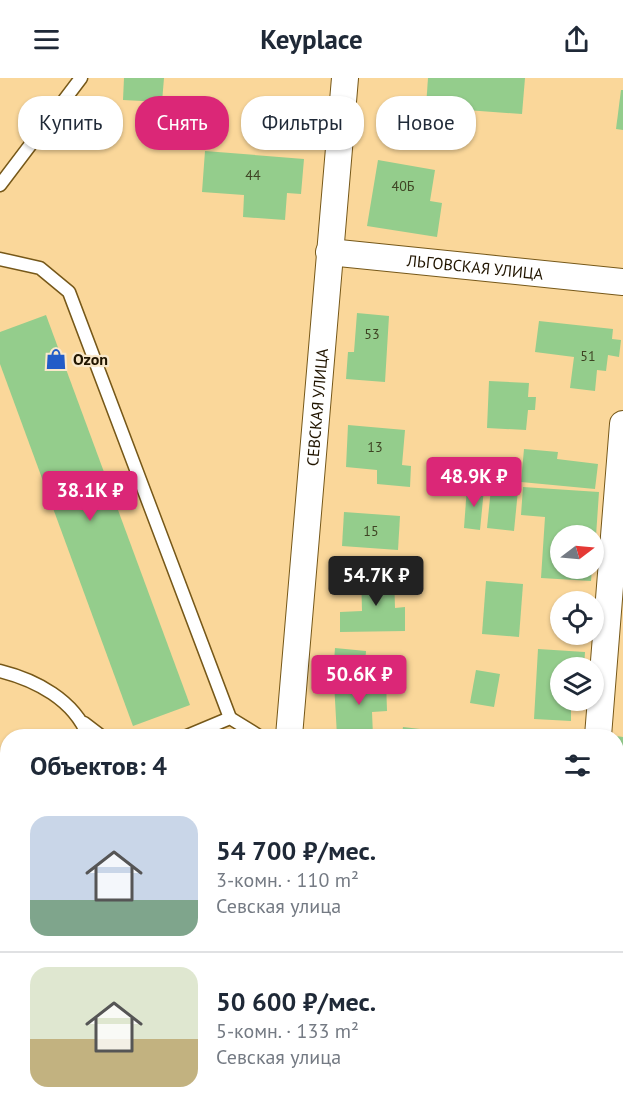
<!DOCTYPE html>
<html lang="ru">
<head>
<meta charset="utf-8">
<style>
  body { margin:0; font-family:"PT Sans",sans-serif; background:#f6f6f7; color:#1f2937; height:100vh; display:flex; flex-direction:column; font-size:22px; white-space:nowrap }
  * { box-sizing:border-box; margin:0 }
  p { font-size:20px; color:#747a83 }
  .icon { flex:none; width:33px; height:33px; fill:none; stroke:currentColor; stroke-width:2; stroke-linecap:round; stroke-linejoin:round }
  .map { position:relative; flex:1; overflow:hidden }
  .side { position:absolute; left:0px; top:651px; width:624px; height:386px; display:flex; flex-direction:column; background:#fff; border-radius:24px 24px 0 0; box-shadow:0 2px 4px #0004 }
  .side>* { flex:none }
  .banner { position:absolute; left:18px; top:18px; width:588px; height:54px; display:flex; gap:12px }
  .needle { width:39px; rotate:74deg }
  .controls { position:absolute; left:550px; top:447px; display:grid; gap:12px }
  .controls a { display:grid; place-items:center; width:54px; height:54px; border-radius:50%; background:#fff; box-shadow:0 2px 4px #0004; font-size:30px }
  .price { position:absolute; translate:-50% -51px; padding:0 14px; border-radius:6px; background:#db2777; color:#fff; font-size:20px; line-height:39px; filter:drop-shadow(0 2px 3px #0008) }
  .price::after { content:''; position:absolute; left:50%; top:36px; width:18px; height:14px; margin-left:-9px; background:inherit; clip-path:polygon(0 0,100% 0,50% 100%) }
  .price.selected { background:#222; color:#fff }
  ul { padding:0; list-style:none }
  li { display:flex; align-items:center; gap:18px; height:150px; padding:0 30px }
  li+li { border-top:2px solid #e0e1e3 }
  li span { display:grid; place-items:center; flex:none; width:168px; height:120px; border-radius:18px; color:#555 }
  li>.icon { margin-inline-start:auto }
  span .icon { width:72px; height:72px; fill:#fffc; stroke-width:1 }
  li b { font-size:26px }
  h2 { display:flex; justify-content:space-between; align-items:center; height:72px; padding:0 30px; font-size:26px }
  .tag { padding:0 21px; border-radius:24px; background:#fff; box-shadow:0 2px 4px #0004; font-size:21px; line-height:54px }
  .tag.selected { background:#db2777; color:#fff }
  header { display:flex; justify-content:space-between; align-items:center; height:78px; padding:0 30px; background:#fff; font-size:27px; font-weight:600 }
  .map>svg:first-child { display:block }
  .building { fill:#94cd8c }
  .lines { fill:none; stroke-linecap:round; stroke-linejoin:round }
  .service-casing { stroke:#765819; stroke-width:15 }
  .minor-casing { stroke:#765819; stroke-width:28 }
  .service { stroke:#fff; stroke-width:12 }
  .minor { stroke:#fff; stroke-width:26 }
  .labels { text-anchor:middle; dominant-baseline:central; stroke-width:4.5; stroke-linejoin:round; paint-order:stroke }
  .number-label { font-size:14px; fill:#3e4323 }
  .street-label { font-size:16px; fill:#211500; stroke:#f9e8ca }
  .poi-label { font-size:16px; font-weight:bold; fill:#211500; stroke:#f9e8ca; text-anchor:start }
</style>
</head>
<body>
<header><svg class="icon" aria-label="menu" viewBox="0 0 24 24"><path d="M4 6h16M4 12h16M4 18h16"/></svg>Keyplace<svg class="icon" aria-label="share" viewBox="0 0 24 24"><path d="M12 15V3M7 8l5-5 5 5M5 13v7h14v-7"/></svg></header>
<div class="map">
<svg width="623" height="1036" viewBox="0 0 623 1036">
  <rect width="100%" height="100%" fill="#fad79a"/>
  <g class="building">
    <path d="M124,0H164L162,24L123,22Z"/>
    <path d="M428,0H525L522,36L426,29Z"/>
    <path d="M621,12H623V52L616,51Z"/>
    <path d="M205,73L304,81L301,116L287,115L285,142L243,139L244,117L202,114Z"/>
    <path d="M378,82L435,92L430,123L442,125L437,159L367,148Z"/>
    <path d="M357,235L389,238L385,304L346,301L348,274H354Z"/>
    <path d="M46,237L190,627L133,648L0,286V254Z"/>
    <path d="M539,243L613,251L612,261L621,262L619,279L608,277L606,293L597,292L595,313L570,310L574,279L535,274Z"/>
    <path d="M489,303L529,305L528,319H536L535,332H528L526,352L487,350Z"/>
    <path d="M348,347L405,352L402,387L411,388L410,409L377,406V392L346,389Z"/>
    <path d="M524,371L558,374L557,381L598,386L595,411L521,404Z"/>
    <path d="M467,409L484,411L480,452L464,450Z"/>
    <path d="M523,409L599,414L596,458H561V490H592L591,503L541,500L545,439L521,437Z"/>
    <path d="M491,410L518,412L514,453L487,450Z"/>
    <path d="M344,434L400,438L398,472L342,468Z"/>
    <path d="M394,494L395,530L405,529V553L340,554V534L362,533L361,495Z"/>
    <path d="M486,503L523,506L519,559L482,556Z"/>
    <path d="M335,570L366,573L364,599L333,597Z"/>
    <path d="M538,571L585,574L584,590H561V622H571V643L534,641Z"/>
    <path d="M476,592L500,596L494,629L470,625Z"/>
    <path d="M386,602L387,633L372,634L373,658H337L334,604Z"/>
    <path d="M403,649L420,651L419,658H381L382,652L402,655Z"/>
    <path d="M616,658L623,659V729H616Z"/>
    <path d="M8,692V710H7L2,694Z"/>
    <path d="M622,909L623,957H622L618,933Z"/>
    <path d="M623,1010V1030L616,1027Z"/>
    <path d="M126,1029H184L186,1036H128Z"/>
    <rect x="471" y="1029" width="76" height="7"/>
  </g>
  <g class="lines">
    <defs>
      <g id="service">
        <path d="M0,107L81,0"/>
        <path d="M0,181L40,190L69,214L230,640"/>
        <path d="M0,593C36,602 74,622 88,658"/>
        <path d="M84,645L101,658"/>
        <path d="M187,658L230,640L259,658"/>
        <path d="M224,1029L227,1036"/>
        <path d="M410,1036V1029"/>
        <path d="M574,1036V1029"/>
      </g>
      <g id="minor">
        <path id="s1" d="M329,174L623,204"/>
        <path id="s2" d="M289,658L345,0"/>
        <path d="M598,658L623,346"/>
        <path d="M616,789L623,790"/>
      </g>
    </defs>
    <use href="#service" class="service-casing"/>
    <use href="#minor" class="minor-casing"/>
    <use href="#service" class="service"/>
    <use href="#minor" class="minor"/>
  </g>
  <defs>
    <symbol id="shop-bare" viewBox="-9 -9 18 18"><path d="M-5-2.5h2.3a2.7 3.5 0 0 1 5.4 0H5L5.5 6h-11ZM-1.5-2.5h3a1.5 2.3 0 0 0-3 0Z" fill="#225cc8" stroke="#f9e8ca" stroke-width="2.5" paint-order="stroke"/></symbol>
  </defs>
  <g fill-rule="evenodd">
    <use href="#shop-bare" x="41" y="266" width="30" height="30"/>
  </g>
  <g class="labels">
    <g class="number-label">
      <text x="253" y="97">44</text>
      <text x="403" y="108">40Б</text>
      <text x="372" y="256">53</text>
      <text x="588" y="278">51</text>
      <text x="375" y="369">13</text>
      <text x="371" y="453">15</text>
    </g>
    <g class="street-label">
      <text stroke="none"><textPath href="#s1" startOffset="147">ЛЬГОВСКАЯ УЛИЦА</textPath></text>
      <text stroke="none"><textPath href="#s2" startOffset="330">СЕВСКАЯ УЛИЦА</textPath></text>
    </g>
    <g class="poi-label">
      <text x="73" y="281">Ozon</text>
    </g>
  </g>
</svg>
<div class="controls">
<a><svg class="needle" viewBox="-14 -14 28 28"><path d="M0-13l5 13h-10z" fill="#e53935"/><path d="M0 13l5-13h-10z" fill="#747a83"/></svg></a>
<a><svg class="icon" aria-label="locate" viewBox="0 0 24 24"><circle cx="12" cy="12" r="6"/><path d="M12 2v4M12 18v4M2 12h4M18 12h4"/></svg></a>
<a><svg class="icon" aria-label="layers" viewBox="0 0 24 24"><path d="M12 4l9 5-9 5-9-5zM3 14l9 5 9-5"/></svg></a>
</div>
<b class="price" style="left:474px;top:430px">48.9K ₽</b>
<b class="price" style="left:90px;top:444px">38.1K ₽</b>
<b class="price selected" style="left:376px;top:529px">54.7K ₽</b>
<b class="price" style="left:359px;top:628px">50.6K ₽</b>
<div class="banner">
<a class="tag">Купить</a>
<a class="tag selected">Снять</a>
<a class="tag">Фильтры</a>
<a class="tag">Новое</a>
</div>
<section class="side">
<h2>Объектов: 4<svg class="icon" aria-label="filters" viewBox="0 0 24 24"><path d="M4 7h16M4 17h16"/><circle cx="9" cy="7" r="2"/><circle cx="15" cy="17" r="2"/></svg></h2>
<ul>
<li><span style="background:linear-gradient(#c9d6e8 70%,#7fa58c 0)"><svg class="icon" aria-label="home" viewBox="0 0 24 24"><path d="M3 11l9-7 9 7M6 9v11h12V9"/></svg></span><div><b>54 700 ₽/мес.</b><p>3-комн. · 110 m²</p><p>Севская улица</p></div></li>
<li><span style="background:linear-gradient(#dfe7d0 60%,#c2b280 0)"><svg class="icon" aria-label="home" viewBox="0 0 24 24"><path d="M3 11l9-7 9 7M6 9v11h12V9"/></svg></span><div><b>50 600 ₽/мес.</b><p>5-комн. · 133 m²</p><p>Севская улица</p></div></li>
</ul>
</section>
</div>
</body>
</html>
